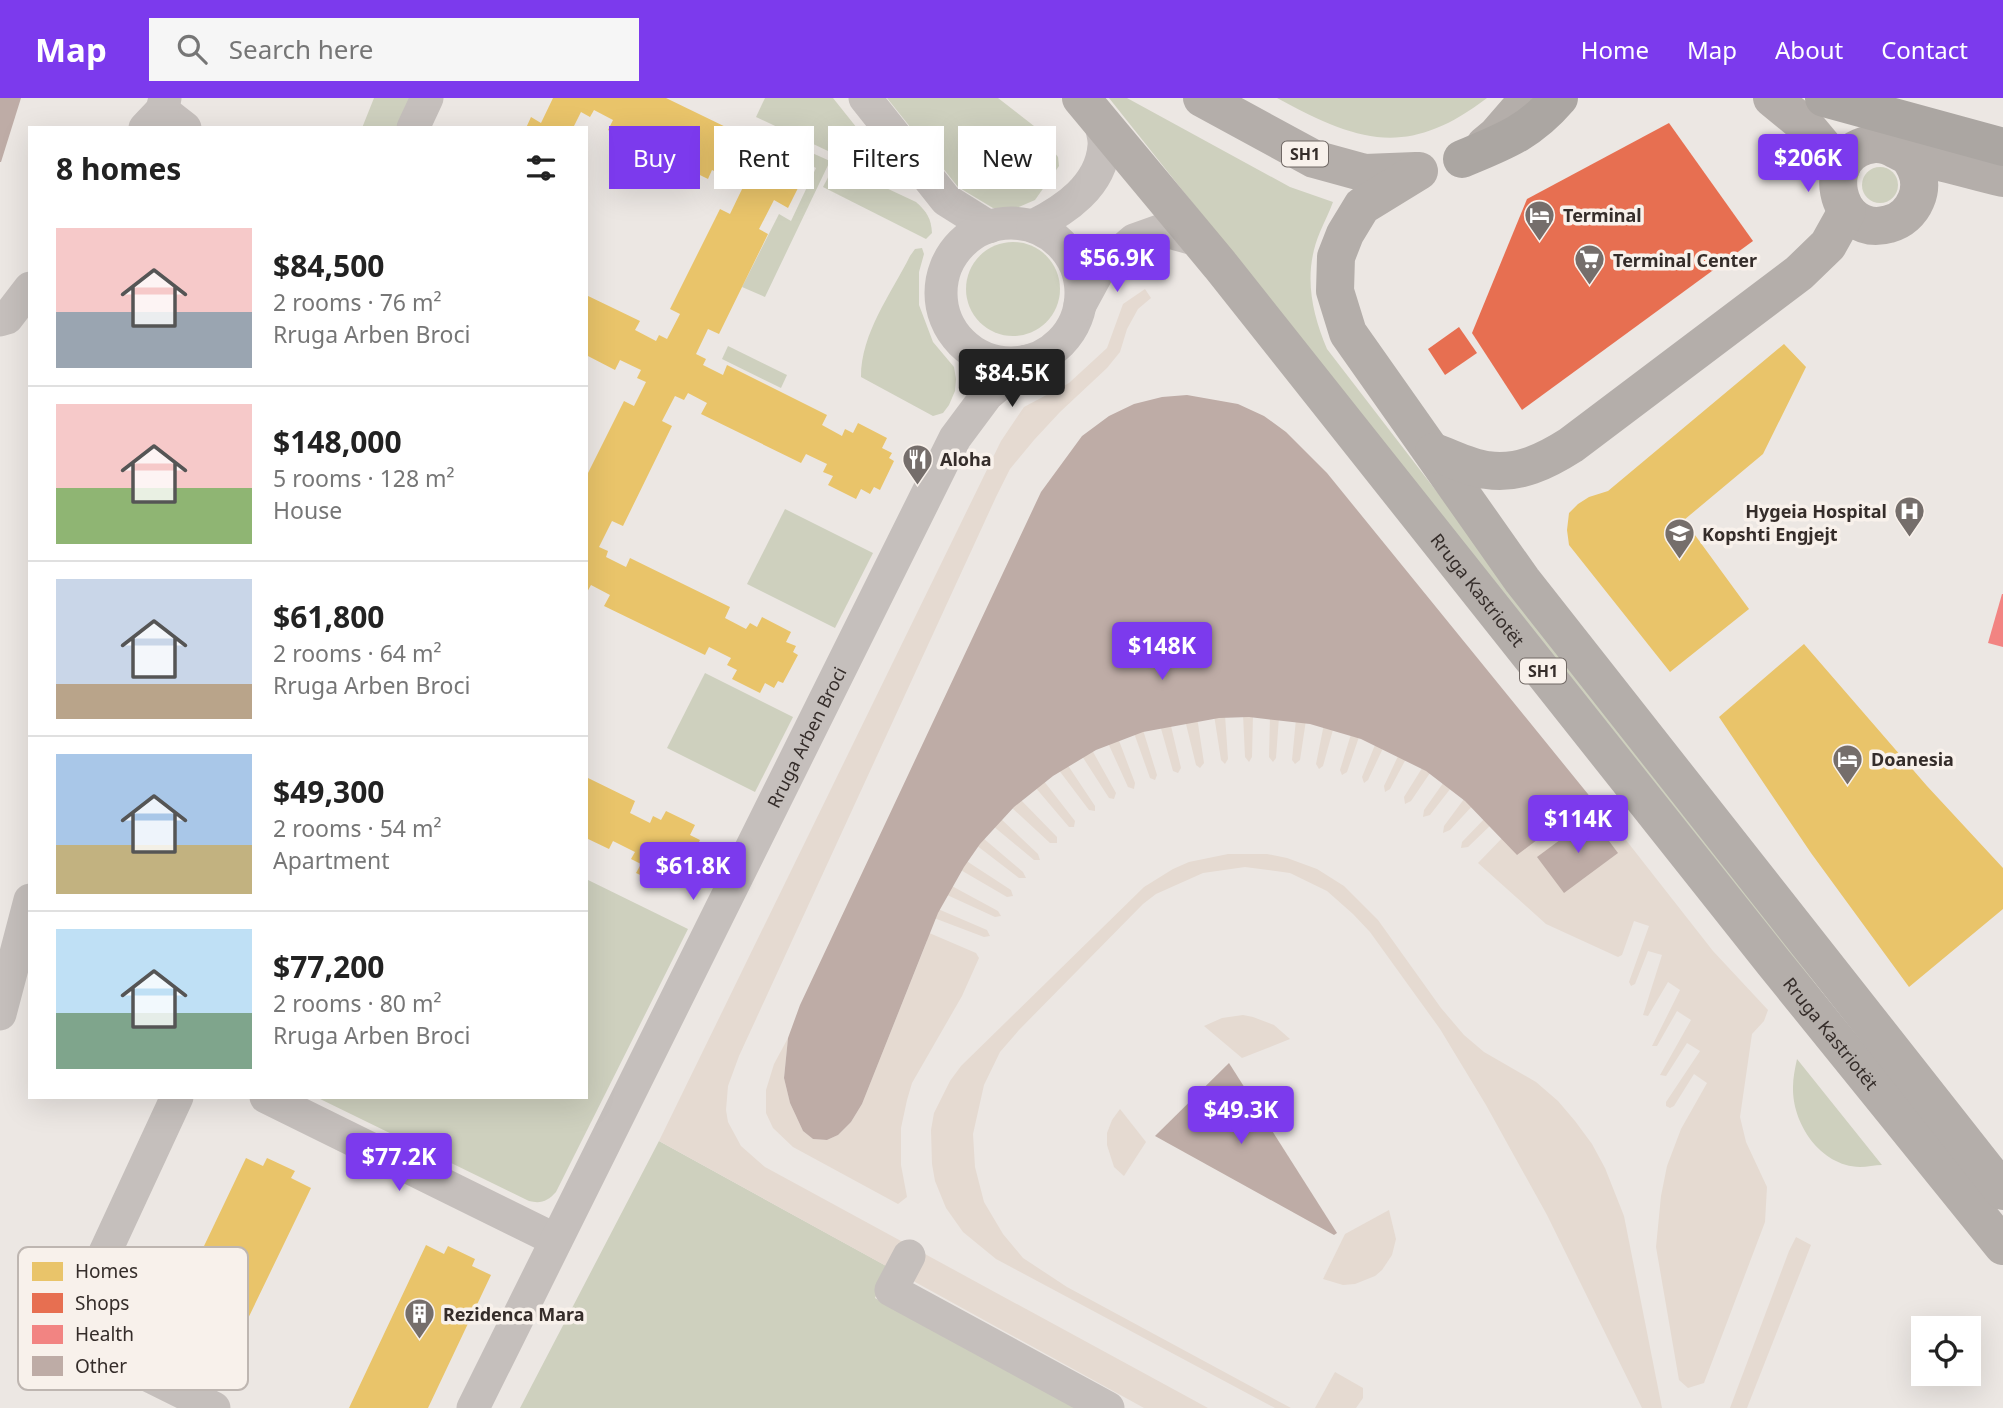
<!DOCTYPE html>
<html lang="en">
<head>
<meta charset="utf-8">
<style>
  body { margin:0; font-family:"Noto Sans",sans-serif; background:#f6f6f6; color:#222; height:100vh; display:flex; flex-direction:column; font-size:26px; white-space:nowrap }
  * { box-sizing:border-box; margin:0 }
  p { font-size:23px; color:#767676 }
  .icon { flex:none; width:38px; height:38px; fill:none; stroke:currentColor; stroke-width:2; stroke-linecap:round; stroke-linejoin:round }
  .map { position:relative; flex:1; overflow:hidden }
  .drawer { position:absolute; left:28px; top:28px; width:560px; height:973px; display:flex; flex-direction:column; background:#fff; border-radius:0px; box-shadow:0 7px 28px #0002 }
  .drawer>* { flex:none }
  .top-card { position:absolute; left:609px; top:28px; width:665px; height:63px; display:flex; gap:14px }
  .buttons { position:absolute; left:1911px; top:1218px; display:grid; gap:14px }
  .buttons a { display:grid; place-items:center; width:70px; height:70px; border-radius:0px; background:#fff; box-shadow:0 7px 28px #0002; font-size:35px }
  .price { position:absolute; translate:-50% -60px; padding:0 16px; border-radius:7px; background:#7c3aed; color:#fff; font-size:23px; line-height:46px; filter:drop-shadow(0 2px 4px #0008) }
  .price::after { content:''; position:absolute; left:50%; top:42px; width:21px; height:16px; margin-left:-10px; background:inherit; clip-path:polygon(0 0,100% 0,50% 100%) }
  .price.active { background:#222; color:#fff }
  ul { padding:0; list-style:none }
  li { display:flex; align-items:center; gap:21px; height:175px; padding:0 28px }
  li+li { border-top:2px solid #e0e0e0 }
  li span { display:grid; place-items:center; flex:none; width:196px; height:140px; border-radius:0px; color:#555 }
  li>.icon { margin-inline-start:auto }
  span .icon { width:84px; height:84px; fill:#fffc; stroke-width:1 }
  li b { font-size:30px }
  h2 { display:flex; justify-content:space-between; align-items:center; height:84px; padding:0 28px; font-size:30px }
  .pill { padding:0 24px; border-radius:0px; background:#fff; box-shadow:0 7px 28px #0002; font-size:24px; line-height:63px }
  .pill.active { background:#7c3aed; color:#fff }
  header { display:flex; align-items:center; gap:42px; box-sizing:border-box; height:98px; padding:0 35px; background:#7c3aed; color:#fff }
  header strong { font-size:33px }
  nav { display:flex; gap:38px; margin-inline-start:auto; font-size:24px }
  .search { width:490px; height:63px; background:#f6f6f6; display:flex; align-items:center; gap:18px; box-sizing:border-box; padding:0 24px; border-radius:0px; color:#767676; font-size:26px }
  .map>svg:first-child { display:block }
  .green { fill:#ced0be }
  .plaza { fill:#e5dad1 }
  .homes { fill:#e9c46a }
  .shops { fill:#e76f51 }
  .health { fill:#f28482 }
  .building { fill:#beaca6 }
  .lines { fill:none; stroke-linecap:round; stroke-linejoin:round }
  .minor { stroke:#c5bfbc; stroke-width:33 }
  .major { stroke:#b4aeaa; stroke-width:38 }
  .highway { stroke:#aba6a2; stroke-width:38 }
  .labels { text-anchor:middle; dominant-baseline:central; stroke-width:7; stroke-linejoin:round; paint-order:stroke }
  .shield { fill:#f8f1eb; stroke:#706864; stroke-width:2 }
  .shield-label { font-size:16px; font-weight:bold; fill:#352d2a }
  .poi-label { font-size:18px; font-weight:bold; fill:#352d2a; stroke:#f8f1eb; text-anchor:start }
  .street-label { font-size:18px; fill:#352d2a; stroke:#f8f1eb }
  .key { fill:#f8f1eb; stroke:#beb6b1; stroke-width:2 }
  .key-label { font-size:19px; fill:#352d2a }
</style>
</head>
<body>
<header>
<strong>Map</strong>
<div class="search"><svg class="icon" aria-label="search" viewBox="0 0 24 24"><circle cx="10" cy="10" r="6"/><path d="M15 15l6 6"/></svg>Search here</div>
<nav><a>Home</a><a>Map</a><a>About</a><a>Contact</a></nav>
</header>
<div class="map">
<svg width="2003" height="1310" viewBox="0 0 2003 1310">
  <rect width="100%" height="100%" fill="#ece7e3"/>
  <g class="green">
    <path d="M374,0H413L399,30H362Z"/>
    <path d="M765,0H833L904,89L756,19Z"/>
    <path d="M887,0H998L1034,28L1058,59L1059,68L1035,102L1014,111L993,110L958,89Z"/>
    <path d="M1109,0H1127L1290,89L1333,104C1329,115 1324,124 1320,134C1303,174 1311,213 1327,251L1858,941Z"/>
    <path d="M1277,0H1487C1407,61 1358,44 1277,0Z"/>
    <path d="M761,32L830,63L765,199L742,189L779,116L791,123L816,70L767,44L763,50L754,45Z"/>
    <path d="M835,66L916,104C927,114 931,120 932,135L926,141L823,89Z"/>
    <circle cx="1880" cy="87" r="18"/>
    <circle cx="1013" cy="191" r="47"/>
    <path d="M922,150L924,156L919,174V207L933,244L954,269L956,281L955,293L949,307L943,315L933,318L861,279C861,235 891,196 910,158L915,151Z"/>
    <path d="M728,248L787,277L781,290L722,261Z"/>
    <path d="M785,411L873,455L835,530L747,486Z"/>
    <path d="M705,575L793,619L755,694L667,650Z"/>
    <path d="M586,781L688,831L556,1094C548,1103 541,1106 529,1103L316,999H586Z"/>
    <path d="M1797,961L1882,1067C1875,1067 1867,1069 1860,1069C1820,1068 1792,1025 1793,989C1793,980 1795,970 1797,961Z"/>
    <path d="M659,1043L890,1170L875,1200L1078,1310H520Z"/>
  </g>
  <g class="plaza">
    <path d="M1145,191L1151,200L1138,211L1127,231L1120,254L1107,270L1060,314L1034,342L1010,371L996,399L739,958L728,988L726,1012L728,1024L741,1048L765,1069L1208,1310H1144L659,1043L1001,343L1024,309L1069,285L1107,250L1123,206Z"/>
    <path d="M1238,607L1297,611L1333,619L1371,631L1406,647L1468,687L1526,750L1593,700L1713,853L1768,912L1764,923L1752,936L1740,1019L1746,1044L1767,1089L1765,1124L1704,1285L1688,1290L1679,1282L1656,1149L1661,1098L1667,1068L1681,1031L1707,985L1694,976L1674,1008L1670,1010L1666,1008V1004L1700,953L1687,945L1666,978L1660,977L1691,922L1677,913L1657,948H1652L1680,892L1668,884L1648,918L1643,917L1662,857L1648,853L1635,886L1631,888L1629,884L1649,828L1634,823L1622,857L1618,859L1546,826L1478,765L1506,736L1495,723L1468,749L1461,750L1462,744L1488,717L1475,705L1450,732L1443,735L1444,728L1467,697L1454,686L1430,717L1423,719L1424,712L1446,681L1432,672L1411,703L1405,706L1404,699L1424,667L1408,657L1390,691L1385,694L1384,688L1400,654L1385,646L1368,682L1364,685L1362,679L1377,642L1360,636L1347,674L1342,677L1340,672L1352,633L1334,628L1323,668L1319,671L1316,666L1324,626L1306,622L1300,662L1295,666L1292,662L1296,621L1279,619L1276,660L1273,664L1269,659L1270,618L1253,616L1252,659L1249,664L1245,659L1243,616L1225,617L1228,661L1225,666L1221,662L1214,617L1197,619L1204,665L1200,670L1196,667L1185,622L1170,624L1181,670L1178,675L1173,673L1160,627L1143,632L1157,677L1155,682L1150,680L1134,635L1118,640L1135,685L1134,691L1128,689L1108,645L1092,652L1116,695L1114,701L1109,700L1082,658L1067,666L1095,708V713L1089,712L1058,671L1043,682L1075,723L1074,729H1069L1035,689L1020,701L1057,739V745H1050L1011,709L1000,720L1038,756L1040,762H1034L993,728L983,740L1023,774L1026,780H1019L976,747L965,762L1011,792L1013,798L1007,799L959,771L950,787L998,813L1001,818L995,819L945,796L938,811L987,832L990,838L984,839L934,820L927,834L976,855L979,860L962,898L912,985L907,1002L901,1030V1067L907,1099L898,1106L793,1049L773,1030L766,1015V992L774,966L788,940L784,980L790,1005L803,1033L813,1041L827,1042L838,1037L851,1024L862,1006L927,843L915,838L937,793L965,744L1005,702L1050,666L1086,646L1122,630L1176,614Z"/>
    <path d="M1228,756H1267L1287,760L1317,771L1344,788L1378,822L1441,910L1464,937L1484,954L1536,984L1558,1003L1575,1023L1592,1046L1605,1070L1624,1118L1662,1310H1642L1547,1117L1486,1007L1440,931L1370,834L1353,816L1327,793L1290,775L1245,769L1203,775L1156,796L1143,806L1019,932L1000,954L984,987L973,1036L975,1069L984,1104L1003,1136L1023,1160L1067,1189L1291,1310H1275L996,1161L963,1134L946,1110L935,1083L932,1066L931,1032L934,1015L950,983L961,968L1144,789L1173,771L1189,764Z"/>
    <path d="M1243,917L1253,919L1274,927L1290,941L1242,960L1204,928L1222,920Z"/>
    <path d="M1120,1011L1146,1044L1124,1078L1114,1069L1107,1047V1035L1112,1022Z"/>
    <path d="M1389,1112L1396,1141L1392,1157L1382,1172L1375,1178L1355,1186L1343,1187L1323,1181L1345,1136Z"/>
    <path d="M1796,1139L1811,1147L1747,1310H1730L1789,1153Z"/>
    <path d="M1335,1274L1363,1290V1300L1356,1310H1315Z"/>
  </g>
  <g class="homes">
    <path d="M553,0H666L734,33L729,43L759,58L766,44L794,58L787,72L803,80L788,110L774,102L759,131L768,136L719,236L708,231L696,256L706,261L703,267L723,277L727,267L827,317L822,327L842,338L845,331L853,335L858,325L887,340L882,350L892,355L889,360L894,363L880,392L874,389L870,396L861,391L856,401L828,387L833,378L823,374L827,366L806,356L801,365L701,316L707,305L688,295L684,302L675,298L662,323L672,328L623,428L612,423L599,449L608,453L606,459L626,469L630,460L730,509L725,520L746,531L750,525L757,529L762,519L791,534L786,544L796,548L793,554L798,557L783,585L778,583L774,590L765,585L760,595L732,581L737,572L727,567L731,560L709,549L705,557L604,508L610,497L591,487L586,496V379L624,303L634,308L646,284L637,280L641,272L620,262L615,272L586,257V197L640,223L635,232L656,243L659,237L667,241L680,216L670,211L720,111L730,116L744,87L712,72L708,81L608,32L613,22L594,12L590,19L581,14L573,30H526L531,19L541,25Z"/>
    <path d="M1784,246L1806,269L1763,356L1684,422L1749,511L1670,574L1569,447L1567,432L1569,415L1578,406L1589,399L1608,393Z"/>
    <path d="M1804,546L1927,688L2003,770V811L1909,889L1811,755L1719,619Z"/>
    <path d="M586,679L635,703L630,715L650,725L653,718L661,722L666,713L695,727L690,737L700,742L697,748L702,750L688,779L682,776L678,784L669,779L664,788L636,775L641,766L631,761L635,754L613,743L609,751L586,740Z"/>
    <path d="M246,1060L263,1068L267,1060L295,1073L291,1080L311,1090L227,1264L211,1256L207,1264L174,1248L177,1241L163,1234Z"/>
    <path d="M426,1147L444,1156L448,1148L475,1161L472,1168L491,1177L428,1310H349Z"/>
  </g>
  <g class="shops">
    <path d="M1669,25L1753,143L1522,312L1472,235L1527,101Z"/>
    <path d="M1459,229L1477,255L1445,277L1428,251Z"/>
  </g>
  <path class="health" d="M2002,496H2003V549L1988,545Z"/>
  <g class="building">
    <path d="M0,0H21L1,64H0Z"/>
    <path d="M1187,297L1238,306L1264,318L1286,334L1327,375L1592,701L1517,757L1465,703L1426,673L1361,641L1310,626L1249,619L1219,620L1143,634L1096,652L1053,678L1014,709L980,746L964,769L938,815L862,1006L851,1024L838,1037L827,1042L813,1041L803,1033L790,1005L784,980L788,940L800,907L1041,394L1082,338L1109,318L1134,306L1162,299Z"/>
    <path d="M1591,719L1618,755L1564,795L1537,759Z"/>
    <path d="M1229,965L1337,1135L1334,1137L1155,1038Z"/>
  </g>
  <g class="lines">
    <g class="minor">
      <path d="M865,0L946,102L989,129"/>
      <path d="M162,12L185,30"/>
      <path d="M145,30L162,12L165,0"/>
      <path d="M413,30L427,0"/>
      <circle cx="1011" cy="195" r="70"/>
      <path d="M1033,128C1065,112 1101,88 1104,48C1105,40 1101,30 1100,21"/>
      <path d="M1080,207L1099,172L1134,142L1162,132L1198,142"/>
      <path d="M0,222L7,220L30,190"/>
      <path d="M0,916L30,802"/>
      <path d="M177,999L82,1204L81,1231L93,1250L214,1310"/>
      <path d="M266,999L556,1142"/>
      <path d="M909,1158L891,1192L1108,1310"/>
      <path id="s1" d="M473,1310L955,340L987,297L1027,263"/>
    </g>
    <g class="major">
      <path id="s2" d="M1081,0L1220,167L1774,865L2003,1148"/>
      <path d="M1202,0L1314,61L1365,75L1416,73"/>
      <path d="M1772,0L1806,28L1841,70"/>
      <path d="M1485,47L1497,37L1529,0"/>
      <path d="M1907,57C1918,70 1923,86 1916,102C1911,114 1901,123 1889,126C1834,142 1816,52 1874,46C1889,45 1896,53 1909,58C1917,61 1927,61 1935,63C1958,68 1980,75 2003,80"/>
      <path d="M1419,73L1362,108L1345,136L1336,159L1335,193L1348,235L1522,482L2003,1093"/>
      <path d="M1434,354C1451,360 1470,370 1487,372C1518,377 1546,363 1571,347L1799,175L1828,147L1847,113"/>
    </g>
    <g class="highway">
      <path d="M1824,0L2003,49"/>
      <path d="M1462,61C1503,44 1529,35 1559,0"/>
    </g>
  </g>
  <defs>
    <symbol id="hotel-pin" viewBox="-11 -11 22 30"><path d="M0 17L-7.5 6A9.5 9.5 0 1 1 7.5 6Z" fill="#756e6b" stroke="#f8f1eb"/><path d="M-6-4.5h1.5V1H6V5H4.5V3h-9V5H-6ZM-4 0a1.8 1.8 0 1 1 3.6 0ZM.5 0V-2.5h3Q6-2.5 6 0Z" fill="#fff"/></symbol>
    <symbol id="supermarket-pin" viewBox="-11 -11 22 30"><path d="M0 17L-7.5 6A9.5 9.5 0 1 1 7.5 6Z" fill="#756e6b" stroke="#f8f1eb"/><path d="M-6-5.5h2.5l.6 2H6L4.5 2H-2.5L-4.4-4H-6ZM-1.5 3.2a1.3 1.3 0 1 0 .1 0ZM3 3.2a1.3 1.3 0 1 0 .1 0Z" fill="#fff"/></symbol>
    <symbol id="restaurant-pin" viewBox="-11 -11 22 30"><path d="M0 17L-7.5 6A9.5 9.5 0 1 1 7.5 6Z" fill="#756e6b" stroke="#f8f1eb"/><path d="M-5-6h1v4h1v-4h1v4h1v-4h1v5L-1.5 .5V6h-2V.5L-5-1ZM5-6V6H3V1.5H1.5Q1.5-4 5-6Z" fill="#fff"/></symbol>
    <symbol id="hospital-pin" viewBox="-11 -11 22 30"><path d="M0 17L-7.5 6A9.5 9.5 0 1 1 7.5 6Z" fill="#756e6b" stroke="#f8f1eb"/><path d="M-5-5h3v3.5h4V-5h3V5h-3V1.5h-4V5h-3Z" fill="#fff"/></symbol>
    <symbol id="school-pin" viewBox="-11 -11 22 30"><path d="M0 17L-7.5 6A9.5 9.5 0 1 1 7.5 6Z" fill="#756e6b" stroke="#f8f1eb"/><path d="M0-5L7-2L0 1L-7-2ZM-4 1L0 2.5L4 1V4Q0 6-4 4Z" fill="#fff"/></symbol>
    <symbol id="building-pin" viewBox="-11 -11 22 30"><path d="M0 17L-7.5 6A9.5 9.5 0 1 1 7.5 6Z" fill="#756e6b" stroke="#f8f1eb"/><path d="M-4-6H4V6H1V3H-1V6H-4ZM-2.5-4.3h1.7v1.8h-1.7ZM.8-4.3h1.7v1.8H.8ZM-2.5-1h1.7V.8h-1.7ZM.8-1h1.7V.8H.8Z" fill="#fff"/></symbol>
  </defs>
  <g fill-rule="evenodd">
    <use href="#hotel-pin" x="1522" y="100" width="35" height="47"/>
    <use href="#supermarket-pin" x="1572" y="144" width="35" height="47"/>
    <use href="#restaurant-pin" x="900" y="344" width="35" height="47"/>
    <use href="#hospital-pin" x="1892" y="396" width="35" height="47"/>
    <use href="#school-pin" x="1662" y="418" width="35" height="47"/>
    <use href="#hotel-pin" x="1830" y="644" width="35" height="47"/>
    <use href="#building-pin" x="402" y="1198" width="35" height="47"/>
  </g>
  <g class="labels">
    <g class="shield">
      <rect x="1282" y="43.5" width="46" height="25" rx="5"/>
      <rect x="1520" y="560.5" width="46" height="25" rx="5"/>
    </g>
    <g class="shield-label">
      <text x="1305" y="56">SH1</text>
      <text x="1543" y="573">SH1</text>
    </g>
    <g class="poi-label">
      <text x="1563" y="117">Terminal</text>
      <text x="1613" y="162">Terminal Center</text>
      <text x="940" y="361">Aloha</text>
      <text x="1887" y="413" text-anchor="end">Hygeia Hospital</text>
      <text x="1702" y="436">Kopshti Engjejt</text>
      <text x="1871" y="661">Doanesia</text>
      <text x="443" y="1216">Rezidenca Mara</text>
    </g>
    <g class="street-label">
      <text stroke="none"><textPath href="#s2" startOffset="632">Rruga Kastriotët</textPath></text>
      <text stroke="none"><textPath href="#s1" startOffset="749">Rruga Arben Broci</textPath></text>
      <text stroke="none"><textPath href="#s2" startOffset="1199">Rruga Kastriotët</textPath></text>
    </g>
  </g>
  <rect x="18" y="1149" width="230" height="143" rx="10" class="key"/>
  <rect x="32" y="1164" width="31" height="19" fill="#e9c46a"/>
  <rect x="32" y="1195" width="31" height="20" fill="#e76f51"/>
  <rect x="32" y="1227" width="31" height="19" fill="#f28482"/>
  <rect x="32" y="1258" width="31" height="20" fill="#beaca6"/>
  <g class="key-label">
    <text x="75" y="1180">Homes</text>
    <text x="75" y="1212">Shops</text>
    <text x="75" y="1243">Health</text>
    <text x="75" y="1275">Other</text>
  </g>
</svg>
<div class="buttons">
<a><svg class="icon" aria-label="locate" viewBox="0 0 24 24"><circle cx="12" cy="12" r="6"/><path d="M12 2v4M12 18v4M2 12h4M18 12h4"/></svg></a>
</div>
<b class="price" style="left:1808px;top:96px">$206K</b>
<b class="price" style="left:1117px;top:196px">$56.9K</b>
<b class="price active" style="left:1012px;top:311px">$84.5K</b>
<b class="price" style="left:1162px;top:584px">$148K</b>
<b class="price" style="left:1578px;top:757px">$114K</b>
<b class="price" style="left:693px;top:804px">$61.8K</b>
<b class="price" style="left:1241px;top:1048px">$49.3K</b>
<b class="price" style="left:399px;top:1095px">$77.2K</b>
<div class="top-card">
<a class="pill active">Buy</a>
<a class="pill">Rent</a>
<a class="pill">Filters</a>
<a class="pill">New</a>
</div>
<section class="drawer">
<h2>8 homes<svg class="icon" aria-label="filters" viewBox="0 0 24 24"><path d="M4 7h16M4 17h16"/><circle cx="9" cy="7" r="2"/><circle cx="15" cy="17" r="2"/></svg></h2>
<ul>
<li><span style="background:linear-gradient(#f6c9c9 60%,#9aa5b1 0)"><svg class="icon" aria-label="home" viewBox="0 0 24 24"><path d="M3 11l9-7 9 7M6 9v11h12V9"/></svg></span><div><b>$84,500</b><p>2 rooms · 76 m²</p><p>Rruga Arben Broci</p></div></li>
<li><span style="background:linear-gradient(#f6c9c9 60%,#8fb573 0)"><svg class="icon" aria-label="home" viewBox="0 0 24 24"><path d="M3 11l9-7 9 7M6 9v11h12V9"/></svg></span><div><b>$148,000</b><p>5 rooms · 128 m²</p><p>House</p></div></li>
<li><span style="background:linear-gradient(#c9d6e8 75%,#b9a48a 0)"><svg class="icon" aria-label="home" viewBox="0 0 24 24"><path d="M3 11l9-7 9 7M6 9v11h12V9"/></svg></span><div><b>$61,800</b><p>2 rooms · 64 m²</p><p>Rruga Arben Broci</p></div></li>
<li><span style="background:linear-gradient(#a9c7e8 65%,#c2b280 0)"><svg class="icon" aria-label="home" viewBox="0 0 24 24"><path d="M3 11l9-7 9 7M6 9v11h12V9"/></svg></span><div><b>$49,300</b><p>2 rooms · 54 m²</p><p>Apartment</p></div></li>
<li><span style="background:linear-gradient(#bfe0f5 60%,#7fa58c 0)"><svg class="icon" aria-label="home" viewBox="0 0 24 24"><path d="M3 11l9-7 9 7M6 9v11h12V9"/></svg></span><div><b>$77,200</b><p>2 rooms · 80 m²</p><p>Rruga Arben Broci</p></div></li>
</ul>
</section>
</div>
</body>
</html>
